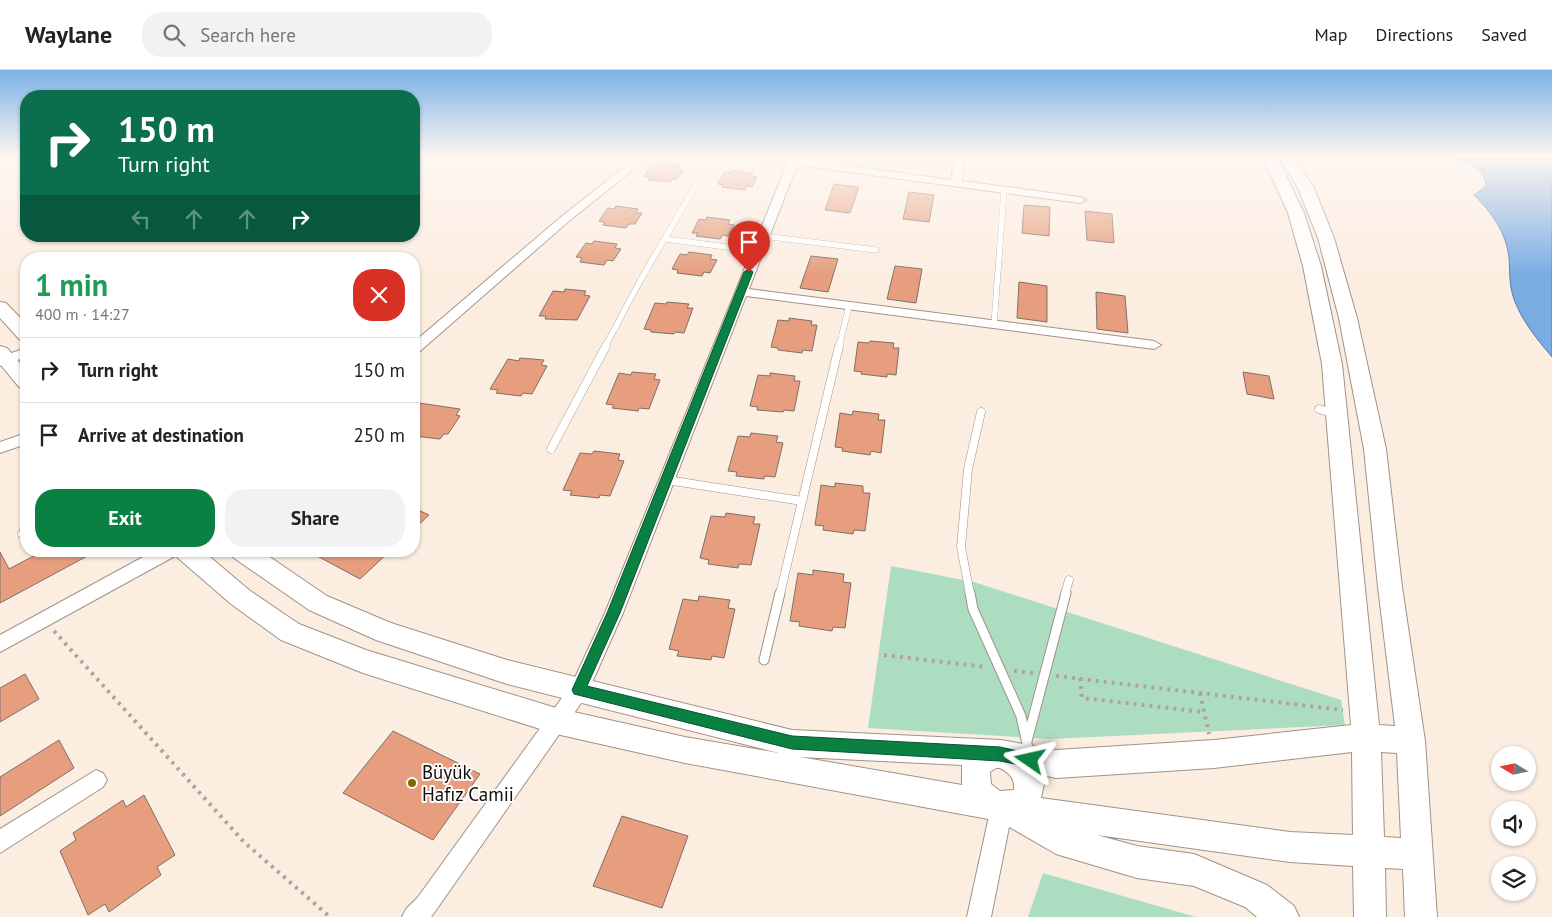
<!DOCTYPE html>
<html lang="en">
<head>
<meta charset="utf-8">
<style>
  body { margin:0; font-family:"PT Sans",sans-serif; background:#f2f2f2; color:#222; height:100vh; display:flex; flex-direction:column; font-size:19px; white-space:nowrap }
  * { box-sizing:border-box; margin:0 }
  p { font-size:16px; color:#767676 }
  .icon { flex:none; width:28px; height:28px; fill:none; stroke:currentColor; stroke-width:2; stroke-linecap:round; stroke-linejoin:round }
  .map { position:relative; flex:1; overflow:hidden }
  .sheet { position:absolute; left:20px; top:182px; width:400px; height:305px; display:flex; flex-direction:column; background:#fff; border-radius:20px; box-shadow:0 1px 4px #0004 }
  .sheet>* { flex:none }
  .hud { position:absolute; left:20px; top:20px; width:400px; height:152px; border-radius:20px; box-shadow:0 1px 4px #0004; background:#0b6e4f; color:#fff; overflow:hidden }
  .needle { width:32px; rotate:280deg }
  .buttons { position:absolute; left:1491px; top:676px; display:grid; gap:10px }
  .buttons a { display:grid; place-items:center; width:45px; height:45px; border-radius:50%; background:#fff; box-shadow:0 1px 4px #0004; font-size:25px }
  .pin { position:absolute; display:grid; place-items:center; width:42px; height:42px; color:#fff; margin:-51px -21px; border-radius:50% 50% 50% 0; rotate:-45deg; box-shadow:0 0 5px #0007 }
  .pin .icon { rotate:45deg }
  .me { position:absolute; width:55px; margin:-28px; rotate:281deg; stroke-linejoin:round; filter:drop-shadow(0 0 4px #0008) }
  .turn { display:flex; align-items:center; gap:18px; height:105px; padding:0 15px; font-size:22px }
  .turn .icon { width:65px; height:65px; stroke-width:2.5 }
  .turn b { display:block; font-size:35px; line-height:42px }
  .lanes { display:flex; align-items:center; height:48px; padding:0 15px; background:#0003; justify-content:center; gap:25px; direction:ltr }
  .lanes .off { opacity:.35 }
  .round { display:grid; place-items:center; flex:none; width:52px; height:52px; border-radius:20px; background:#f2f2f2 }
  .summary { display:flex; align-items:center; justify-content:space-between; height:85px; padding:0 15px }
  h1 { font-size:30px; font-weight:700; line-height:38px; color:#1e9e55 }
  .button { display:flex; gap:10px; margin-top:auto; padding:10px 15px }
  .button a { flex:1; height:58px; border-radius:20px; background:#0b8043; color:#fff; font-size:20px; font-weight:700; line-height:58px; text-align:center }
  .button a+a { background:#f2f2f2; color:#222 }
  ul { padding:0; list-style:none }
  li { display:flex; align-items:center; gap:15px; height:65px; padding:0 15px; border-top:1px solid #e0e0e0 }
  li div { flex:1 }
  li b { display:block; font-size:19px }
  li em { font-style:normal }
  header { display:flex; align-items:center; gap:30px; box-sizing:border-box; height:70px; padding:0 25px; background:#fff; border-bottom:1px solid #e0e0e0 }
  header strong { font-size:24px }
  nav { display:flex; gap:28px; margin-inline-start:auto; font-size:18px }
  .search { width:350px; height:45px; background:#f2f2f2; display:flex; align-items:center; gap:12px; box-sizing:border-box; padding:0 18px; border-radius:20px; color:#767676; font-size:19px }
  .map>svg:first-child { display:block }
  .built { fill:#f4dfcf }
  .green { fill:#adddc1 }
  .water { fill:#79ace3; stroke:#5a7ca1 }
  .building { fill:#e69e7e; stroke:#7f6f68 }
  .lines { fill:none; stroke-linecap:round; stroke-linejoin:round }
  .service-far2-casing { stroke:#a19288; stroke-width:6 }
  .service-far1-casing { stroke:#a19288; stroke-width:9 }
  .service-casing { stroke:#a19288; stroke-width:11 }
  .minor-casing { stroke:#a19288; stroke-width:2 }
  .secondary-casing { stroke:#a19288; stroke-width:2 }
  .path { stroke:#afa39a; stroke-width:4; stroke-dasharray:3 5; stroke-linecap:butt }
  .service-far2 { stroke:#fff; stroke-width:5.5 }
  .service-far1 { stroke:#fff; stroke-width:8 }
  .service { stroke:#fff; stroke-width:9 }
  .minor { fill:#fff; fill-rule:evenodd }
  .secondary { fill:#fff; fill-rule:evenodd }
  .route { fill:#0b8043; stroke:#07532c }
  .poi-dot { fill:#806700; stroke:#fdfdfd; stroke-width:2 }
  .labels { text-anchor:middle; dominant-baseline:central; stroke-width:4; stroke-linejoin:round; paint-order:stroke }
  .near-poi-label { font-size:19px; fill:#100b08; stroke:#fdfdfd; text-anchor:start }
</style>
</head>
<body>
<header>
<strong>Waylane</strong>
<div class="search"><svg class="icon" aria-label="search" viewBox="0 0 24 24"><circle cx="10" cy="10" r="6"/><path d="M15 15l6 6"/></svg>Search here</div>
<nav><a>Map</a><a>Directions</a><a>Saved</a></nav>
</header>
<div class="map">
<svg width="1552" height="847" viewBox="0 0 1552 847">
  <rect width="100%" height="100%" fill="#fcede1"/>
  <!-- built -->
  <path class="built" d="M808 87H950L947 104Z"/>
  <!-- green -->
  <path class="green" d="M891 496 974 512 1341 630 1345 655 1050 669 868 658Z
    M1043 803 1196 847H1028Z"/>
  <!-- water -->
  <path class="water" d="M1451 87H1552V287C1537 269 1520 249 1513 226 1509 214 1510 200 1509 188 1506 162 1492 143 1474 125L1486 116C1486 98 1464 93 1451 87Z"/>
  <!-- building -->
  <path class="building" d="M659 93 680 95 678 99 683 100 677 109H672L670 112 648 110 650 107 644 106 652 95 658 96Z
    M731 100 753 103 751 106 757 107 752 117 746 116 745 120 722 117 723 115 718 114 724 102 730 103Z
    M834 114 859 117 850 143 825 140Z
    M909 122 934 125 929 152 903 149Z
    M1024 135 1050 137 1049 166 1022 163Z
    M616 136 638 139 636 143H642L635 154H629L626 158 603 155 605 152 599 151 608 138 614 139Z
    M1085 141 1112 144 1114 173 1087 170Z
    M707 147 730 150 728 154 734 155 728 166 723 165 720 169 696 166 698 163H692L699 149 706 150Z
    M594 171 617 174 615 178 621 179 613 191 607 190 604 195 580 192 582 188 576 187 586 173 592 174Z
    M689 182 712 185 710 189 717 190 710 203 704 202 702 206 677 203 678 200 672 199 680 184 687 185Z
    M811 186 838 189 828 222 800 218Z
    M895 196 922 199 916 233 887 229Z
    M1019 212 1047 216V252L1017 248Z
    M565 219 586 221 584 225 590 226 577 250 545 249 546 246H539L553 221 564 222Z
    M1096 222 1125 226 1128 263 1097 259Z
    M667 232 689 234 687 238H693L684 263 675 262 674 264 651 262V260L644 259 655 233 666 234Z
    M789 248 812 251 811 255H817L812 281 803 280 802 283 778 280V278L771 277 778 250 789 251Z
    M870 271 894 273 893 278H899L896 305 887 304V307L861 304 862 302 854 301 858 272 869 273Z
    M520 288 544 290 541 295 547 296 532 324 523 323 521 326 496 323 498 320 490 319 508 289 519 291Z
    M632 302 656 304 654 309 660 310 649 339 639 338 638 341 612 338 614 335 606 334 619 303 631 305Z
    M1243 302 1269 306 1274 329 1247 324Z
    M770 303 795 306 794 311H800L794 341 784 340 783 342 757 340 758 337 750 336 758 305 770 306Z
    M419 333 460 339 456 345 460 346 448 364H444L440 369 414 366V337Z
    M853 341 879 344 878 350H885L881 383 871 381 870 385 842 381 843 378 835 377 840 343 852 345Z
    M751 363 778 366 776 372 783 373 775 407 764 406V409L736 406 737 402 728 401 738 366 750 367Z
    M594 381 620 384 618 390 624 391 610 426 600 425 599 428 570 425 572 421 563 420 580 383 592 384Z
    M835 413 863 416V423H870L865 461 854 460 853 464 823 460 824 456 815 455 821 415 835 417Z
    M414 438 429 445 414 459Z
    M726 443 755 447 753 454H760L751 495 739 494 738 498 708 494 709 490 700 488 711 446 725 447Z
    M43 481H91L93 483 0 533V482L9 499Z
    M308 481H390L360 509Z
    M813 500 844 504 843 512 851 513 845 558 833 557 832 561 799 556 800 552 790 551 798 503 813 505Z
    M699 526 730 530 728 538 735 539 724 588 712 586 711 590 677 586 679 581 669 579 683 529 698 531Z
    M25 604 39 629 0 652V618Z
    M393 661 480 704 433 770 343 723Z
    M59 670 74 698 0 746V707Z
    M144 725 175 785 157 797 161 805 109 842 105 834 88 845 60 781 76 770 73 763 123 730 126 737Z
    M622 746 688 766 662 838 593 816Z"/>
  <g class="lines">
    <defs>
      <path id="service-far2" d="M763 166 876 180
        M665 169 757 181
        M994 255 1004 120
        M605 277 640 211 697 113
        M839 277 849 236"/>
      <path id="service-far1" d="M1319 339 1335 344
        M551 379 606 276
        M667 410 802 431
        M22 464 26 458
        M780 524 839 276
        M970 524 961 477 968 399 981 342
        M1065 524 1069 510"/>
      <path id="service" d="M970 523 973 539 1021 646 1029 683
        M764 590 780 523
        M1027 671 1066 523"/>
      <path id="minor" d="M637 87H649L569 151 419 282 414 283V272L561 147Z
        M752 87H800L799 89 951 110 955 87H965L962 111 1080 127 1086 130 1080 133 797 95 749 219 1154 271 1161 275 1154 279 746 226 623 543 586 626 434 843 431 847H402L406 839 418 827 572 614 605 543 787 94 757 90Z
        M26 278V287L0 296V287Z
        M26 363V374L0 383V372Z
        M154 481H177L175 486 0 582V565Z
        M96 700 103 703 107 710 103 717 0 783V759Z
        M1002 726 1010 729 1013 737 991 847H967L991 737 994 729Z"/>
      <path id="secondary" d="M1263 87H1277L1304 143 1321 196 1342 294 1379 655 1395 656 1378 517 1364 379 1339 248 1318 168 1298 118 1279 87H1293L1314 118 1334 168 1357 248 1386 379 1402 517 1425 671 1437 847H1405L1403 799 1385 798 1386 847H1354L1353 796 1290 792 1097 765 1137 776 1194 784 1267 815 1294 836 1299 847H1257L1245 837 1194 816 1137 808 1056 784 999 751 685 693 556 664 363 603 281 570 231 534 178 488 174 481H203L249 520 299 554 366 580 556 638 685 667 779 683 507 614 376 570 309 540 234 488 230 481H261L327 526 391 553 507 590 792 660 1001 670 1056 680 1214 670 1351 655 1322 294 1303 196 1288 143ZM1352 682 1353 765 1290 762 1041 728 1044 714 1042 705 1056 708 1214 698ZM1381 682 1397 683 1401 768 1384 767ZM800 687 962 695V715ZM996 698H1000C1010 703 1015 709 1014 720L1000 721 991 714 990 702Z
        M0 232 6 233 26 254V271L19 269 0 248Z
        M0 276 7 278 26 300V318L19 317 0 294Z"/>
    </defs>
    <!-- service-far2 casing -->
    <use href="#service-far2" class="service-far2-casing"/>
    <!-- service-far1 casing -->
    <use href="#service-far1" class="service-far1-casing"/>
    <!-- service casing -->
    <use href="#service" class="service-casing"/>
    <!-- minor casing -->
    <use href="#minor" class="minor-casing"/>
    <!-- secondary casing -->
    <use href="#secondary" class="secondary-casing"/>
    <!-- path -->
    <path class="path" d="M54 561 244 772 330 847
      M884 585 986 597
      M1014 601 1033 603
      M1056 606 1343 640
      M1080 608 1082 628 1204 642
      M1200 623 1209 664"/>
    <!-- service-far2 -->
    <use href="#service-far2" class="service-far2"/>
    <!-- service-far1 -->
    <use href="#service-far1" class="service-far1"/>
    <!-- service -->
    <use href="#service" class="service"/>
    <!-- minor -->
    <use href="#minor" class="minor"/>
    <!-- secondary -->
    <use href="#secondary" class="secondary"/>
  </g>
  <!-- sky -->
  <linearGradient id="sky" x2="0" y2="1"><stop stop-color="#7bb1e6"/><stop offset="0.42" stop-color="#fef7f2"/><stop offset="1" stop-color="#fef7f2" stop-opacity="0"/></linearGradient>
  <rect width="1552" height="206" fill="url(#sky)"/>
  <!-- route -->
  <path class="route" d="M749 199 753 202 620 543 587 616 792 666 1000 677 1035 685 1038 690 1035 695 1030 697 1000 691 792 679 574 624 572 620 607 543 744 202Z"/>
  <!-- markers -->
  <circle class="poi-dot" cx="412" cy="713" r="5"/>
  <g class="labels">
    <!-- near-poi labels -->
    <g class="near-poi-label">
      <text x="422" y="702">Büyük<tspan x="422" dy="22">Hafız Camii</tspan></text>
    </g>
  </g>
</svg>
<div class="buttons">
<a><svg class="needle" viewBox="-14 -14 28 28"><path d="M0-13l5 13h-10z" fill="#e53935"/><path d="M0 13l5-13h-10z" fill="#767676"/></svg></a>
<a><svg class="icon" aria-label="sound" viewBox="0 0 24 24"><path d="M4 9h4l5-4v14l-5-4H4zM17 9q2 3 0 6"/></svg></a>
<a><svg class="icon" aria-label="layers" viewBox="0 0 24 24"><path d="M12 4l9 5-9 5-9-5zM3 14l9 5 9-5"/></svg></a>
</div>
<div class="pin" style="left:749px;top:202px;background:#d93025"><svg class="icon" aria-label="arrive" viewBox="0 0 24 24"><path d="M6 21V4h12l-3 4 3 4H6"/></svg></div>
<svg class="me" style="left:1030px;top:690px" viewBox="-20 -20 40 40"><path d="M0-17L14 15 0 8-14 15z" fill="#0b8043" stroke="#fff" stroke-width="4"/></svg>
<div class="hud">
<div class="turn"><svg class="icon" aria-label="right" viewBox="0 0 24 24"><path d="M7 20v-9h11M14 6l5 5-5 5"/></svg><div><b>150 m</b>Turn right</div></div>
<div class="lanes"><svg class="icon off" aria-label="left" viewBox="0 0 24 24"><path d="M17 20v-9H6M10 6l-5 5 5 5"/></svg><svg class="icon off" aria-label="ahead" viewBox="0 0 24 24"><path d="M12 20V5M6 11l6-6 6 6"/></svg><svg class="icon off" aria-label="ahead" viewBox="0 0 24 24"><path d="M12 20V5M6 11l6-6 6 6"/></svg><svg class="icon" aria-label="right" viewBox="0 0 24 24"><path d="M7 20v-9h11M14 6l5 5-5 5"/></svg></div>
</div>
<section class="sheet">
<div class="summary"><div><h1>1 min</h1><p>400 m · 14:27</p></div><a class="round" style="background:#d93025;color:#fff"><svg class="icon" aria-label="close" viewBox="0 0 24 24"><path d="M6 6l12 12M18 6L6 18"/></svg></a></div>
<ul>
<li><svg class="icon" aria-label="right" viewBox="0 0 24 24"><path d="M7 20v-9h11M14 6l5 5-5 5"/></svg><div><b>Turn right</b></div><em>150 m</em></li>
<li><svg class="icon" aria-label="arrive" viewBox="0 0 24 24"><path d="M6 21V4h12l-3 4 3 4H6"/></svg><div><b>Arrive at destination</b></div><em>250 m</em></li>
</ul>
<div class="button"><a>Exit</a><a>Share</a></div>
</section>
</div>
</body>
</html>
